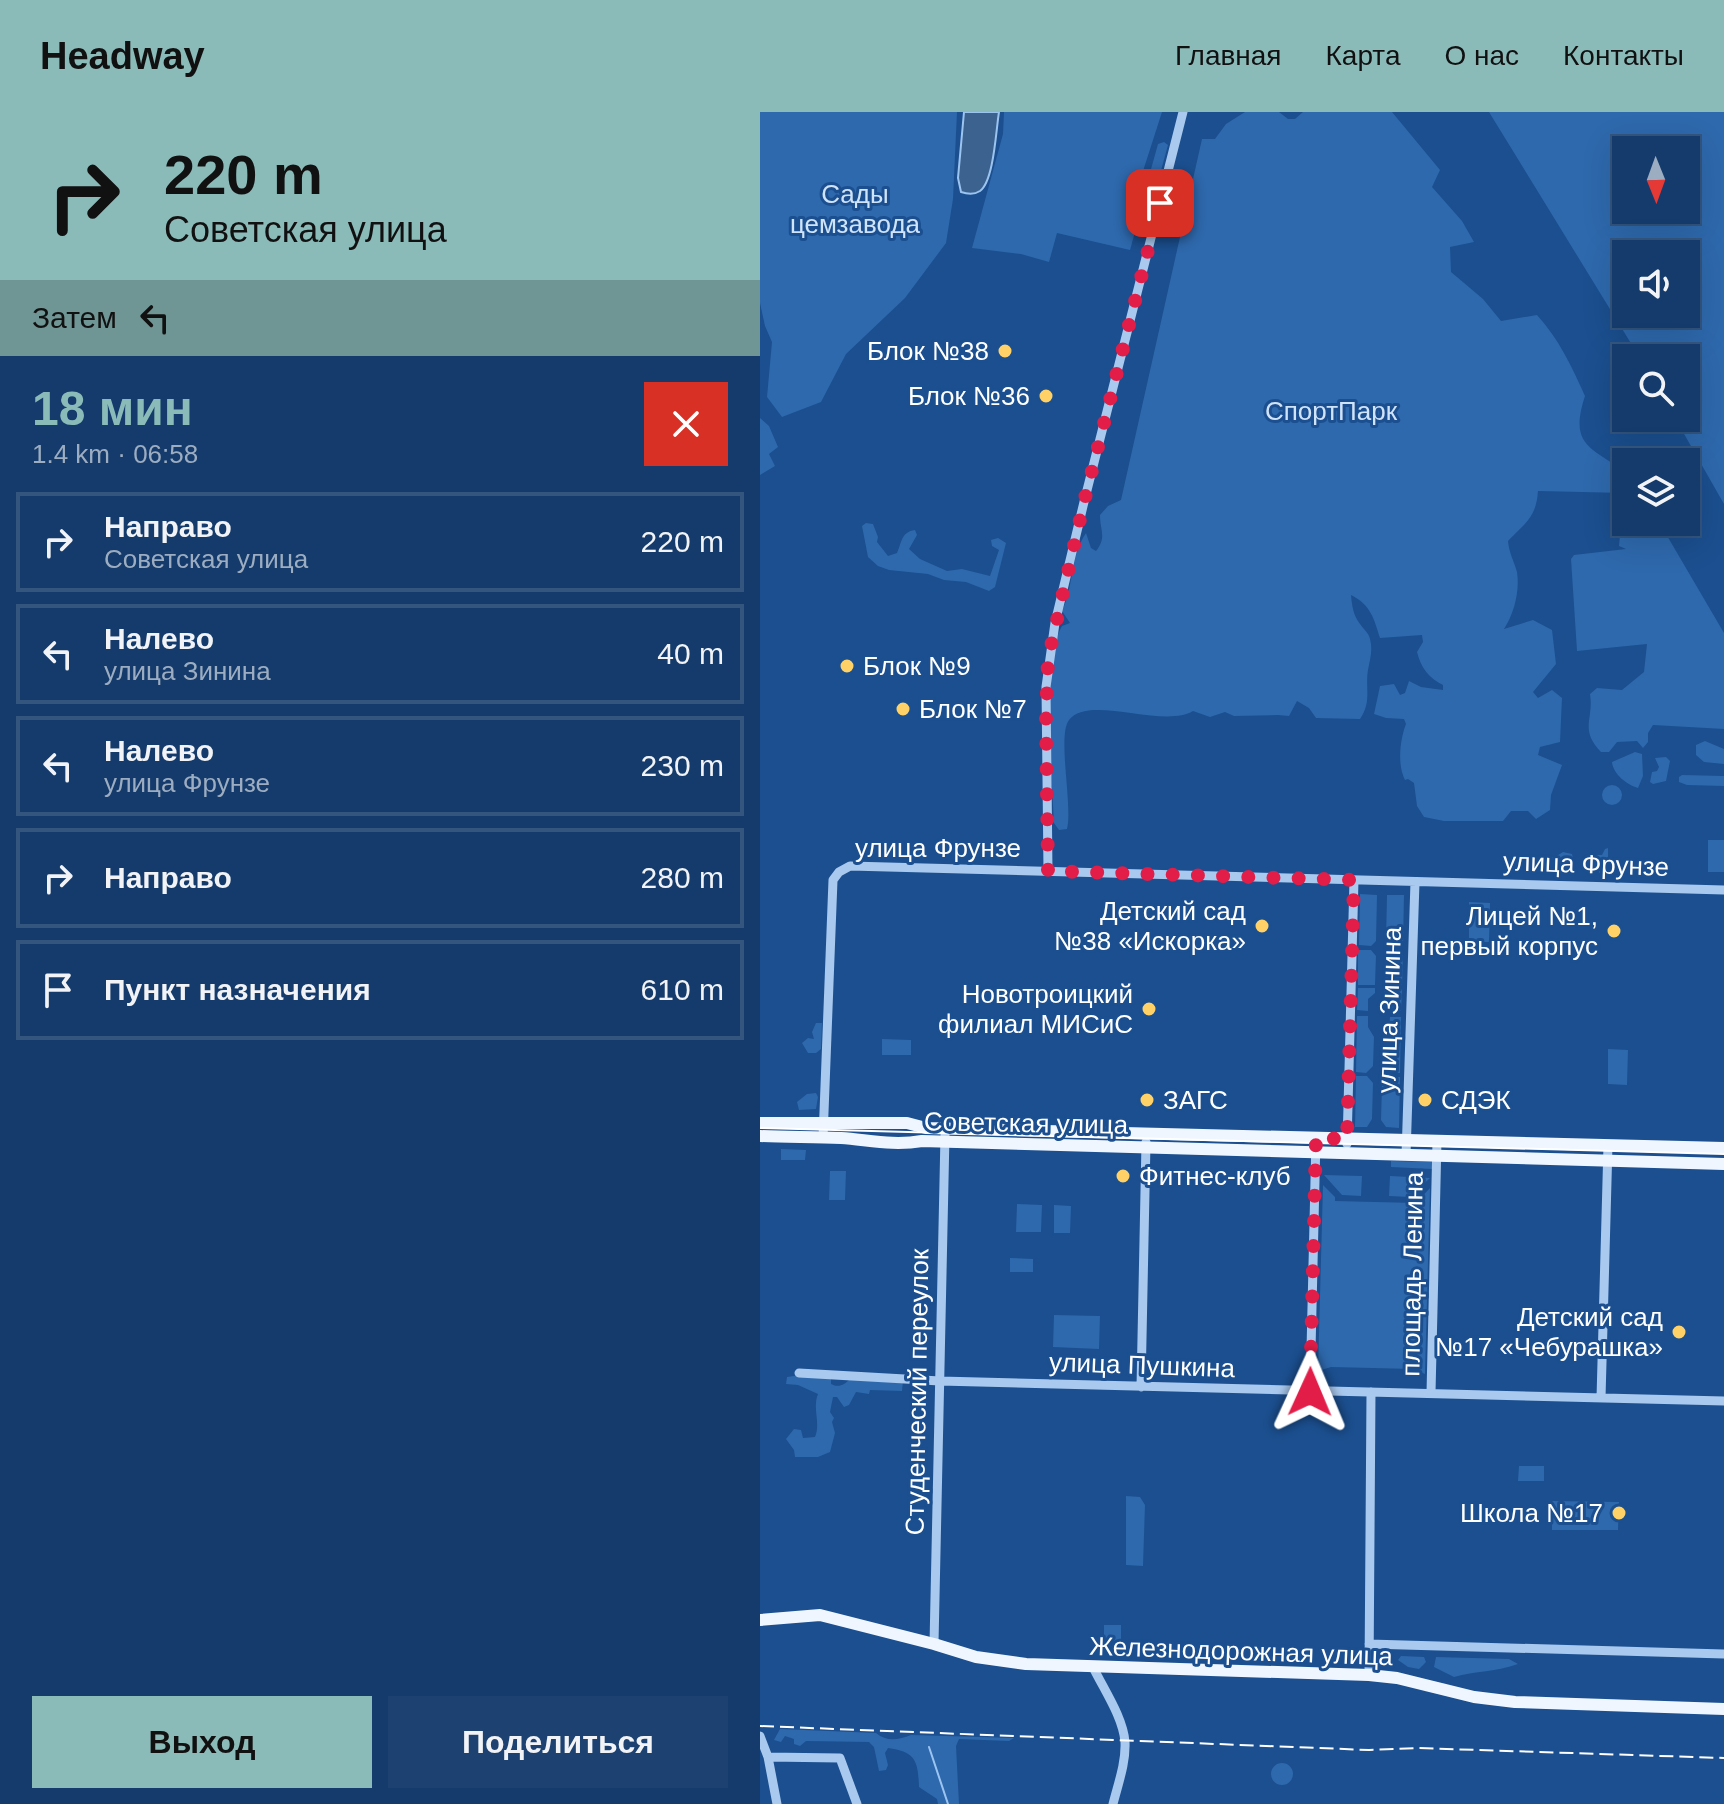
<!DOCTYPE html>
<html lang="ru">
<head>
<meta charset="utf-8">
<style>
  body { margin:0; font-family:Helvetica,sans-serif; background:#1d4271; color:#f1f3f6; height:100vh; display:flex; flex-direction:column; font-size:30px; white-space:nowrap }
  * { box-sizing:border-box; margin:0 }
  p { font-size:26px; color:#9dadc1 }
  .icon { flex:none; width:44px; height:44px; fill:none; stroke:currentColor; stroke-width:2; stroke-linecap:round; stroke-linejoin:round }
  .map { position:relative; flex:1; overflow:hidden }
  .details { display:flex; flex-direction:column; background:#143b6b; width:760px }
  .details>* { flex:none }
  .top-card { background:#8bbbb9; color:#111; overflow:hidden }
  .needle { width:52px; rotate:179deg }
  .controls { position:absolute; left:852px; top:24px; display:grid; gap:16px }
  .controls a { display:grid; place-items:center; width:88px; height:88px; border-radius:0px; background:#143b6b; box-shadow:0 8px 32px #0002,0 0 0 2px #33557e; font-size:40px }
  .pin { position:absolute; display:grid; place-items:center; width:68px; height:68px; color:#fff; margin:-34px; border-radius:16px; box-shadow:0 4px 12px #0006 }
  .me { position:absolute; width:88px; margin:-44px; rotate:1deg; stroke-linejoin:round; filter:drop-shadow(0 0 6px #0008) }
  .turn { display:flex; align-items:center; gap:28px; height:168px; padding:0 32px; font-size:36px }
  .turn .icon { width:104px; height:104px; stroke-width:2.5 }
  .turn b { display:block; font-size:56px; line-height:68px }
  .then { display:flex; align-items:center; height:76px; padding:0 32px; background:#0003; gap:16px; font-size:30px }
  .round { display:grid; place-items:center; flex:none; width:84px; height:84px; border-radius:0px; background:#1d4271 }
  .overview { display:flex; align-items:center; justify-content:space-between; height:136px; padding:0 32px }
  h1 { font-size:48px; font-weight:800; line-height:60px; color:#8bbbb9 }
  .primary-button { display:flex; gap:16px; margin-top:auto; padding:16px 32px }
  .primary-button a { flex:1; height:92px; border-radius:0px; background:#8bbbb9; color:#111; font-size:32px; font-weight:800; line-height:92px; text-align:center }
  .primary-button a+a { background:#1d4271; color:#f1f3f6 }
  ul { padding:0; list-style:none }
  li { display:flex; align-items:center; gap:24px; height:100px; margin:0 16px 12px; padding:0 16px; border:4px solid #33557e; border-radius:0px }
  li div { flex:1 }
  li b { display:block; font-size:30px }
  li em { font-style:normal }
  header { display:flex; align-items:center; gap:48px; box-sizing:border-box; height:112px; padding:0 40px; background:#8bbbb9; color:#111 }
  header strong { font-size:38px }
  nav { display:flex; gap:44px; margin-inline-start:auto; font-size:28px }
  main { display:flex; flex:1; min-height:0 }
  .map>svg:first-child { display:block }
  .green { fill:#2e69ad; fill-rule:evenodd }
  .water { fill:#3c6290; stroke:#9cc4f0; stroke-width:2 }
  .lines { fill:none; stroke-linecap:round; stroke-linejoin:round }
  .stream { stroke:#9cc4f0; stroke-width:2 }
  .minor { stroke:#a9c9ee; stroke-width:9 }
  .major { stroke:#f0f6ff; stroke-width:12 }
  .tram { stroke:#fff; stroke-width:2 }
  .rail { stroke:#fff; stroke-width:2; stroke-dasharray:14 6; stroke-linecap:butt }
  .route { stroke:#e11d48; stroke-width:14; stroke-dasharray:0 25.2 }
  .poi-dot { fill:#ffd166; stroke:#1b4f8f; stroke-width:3 }
  .labels { text-anchor:middle; dominant-baseline:central; stroke-width:6; stroke-linejoin:round; paint-order:stroke }
  .park-label { font-size:26px; fill:#cfe3fa; stroke:#1b4f8f }
  .poi-label { font-size:26px; fill:#fff; stroke:#1b4f8f; text-anchor:end }
  .street-label { font-size:26px; fill:#fff; stroke:#1b4f8f }
</style>
</head>
<body>
<header>
<strong>Headway</strong>
<nav><a>Главная</a><a>Карта</a><a>О нас</a><a>Контакты</a></nav>
</header>
<main>
<section class="details">
<div class="top-card">
<div class="turn"><svg class="icon" aria-label="right" viewBox="0 0 24 24"><path d="M7 20v-9h11M14 6l5 5-5 5"/></svg><div><b>220 m</b>Советская улица</div></div>
<div class="then">Затем<svg class="icon" aria-label="left" viewBox="0 0 24 24"><path d="M17 20v-9H6M10 6l-5 5 5 5"/></svg></div>
</div>
<div class="overview"><div><h1>18 мин</h1><p>1.4 km · 06:58</p></div><a class="round" style="background:#d93025;color:#fff"><svg class="icon" aria-label="close" viewBox="0 0 24 24"><path d="M6 6l12 12M18 6L6 18"/></svg></a></div>
<ul>
<li><svg class="icon" aria-label="right" viewBox="0 0 24 24"><path d="M7 20v-9h11M14 6l5 5-5 5"/></svg><div><b>Направо</b><p>Советская улица</p></div><em>220 m</em></li>
<li><svg class="icon" aria-label="left" viewBox="0 0 24 24"><path d="M17 20v-9H6M10 6l-5 5 5 5"/></svg><div><b>Налево</b><p>улица Зинина</p></div><em>40 m</em></li>
<li><svg class="icon" aria-label="left" viewBox="0 0 24 24"><path d="M17 20v-9H6M10 6l-5 5 5 5"/></svg><div><b>Налево</b><p>улица Фрунзе</p></div><em>230 m</em></li>
<li><svg class="icon" aria-label="right" viewBox="0 0 24 24"><path d="M7 20v-9h11M14 6l5 5-5 5"/></svg><div><b>Направо</b></div><em>280 m</em></li>
<li><svg class="icon" aria-label="arrive" viewBox="0 0 24 24"><path d="M6 21V4h12l-3 4 3 4H6"/></svg><div><b>Пункт назначения</b></div><em>610 m</em></li>
</ul>
<div class="primary-button"><a>Выход</a><a>Поделиться</a></div>
</section>
<div class="map">
<svg width="964" height="1692" viewBox="0 0 964 1692">
  <rect width="100%" height="100%" fill="#1b4f8f"/>
  <!-- green -->
  <path class="green" d="M0 0H197L193 87 186 131 145 186 86 242 61 290 22 305 7 285 12 230 5 214 0 191Z
    M244 0H402L376 81 378 109 370 138 297 121 289 150 261 142 212 136 243 22Z
    M485 0H519L528 7H535L543 0H632L680 58 672 75 702 109 714 130 690 135 691 160 723 187 741 209 777 203C799 227 812 255 825 284 809 333 830 335 866 360L865 381 778 379C776 406 766 410 748 429 749 441 754 449 757 460 760 479 754 502 744 517L773 508 792 518 796 552 773 580 778 586 792 578 802 586 800 630 780 635 778 643 802 653 791 683 790 698 776 707 768 699H751L743 709H684L664 705 657 694 654 671 648 667 645 668C637 653 640 627 646 612L644 607 626 606 614 602 620 574 634 572 640 583 645 581 649 569 661 575 683 578V573C669 566 661 556 657 540L663 530 662 523 620 526C614 507 611 493 591 483 592 493 593 503 600 512 604 518 609 521 610 527 613 539 610 547 608 558 605 577 612 589 600 607L556 606 549 596 537 589 529 604 518 603 474 604 465 600 450 605 433 599C404 617 328 582 309 608 297 624 313 694 307 717L299 718 294 711C292 668 282 548 302 514L310 511 302 499C314 475 310 444 326 421L331 436 336 439C347 425 340 419 340 403L348 394 361 388 442 27H455L466 12Z
    M729 0H964V392L915 306H926V246H880ZM926 38V98H866V38ZM926 142V202H866V142Z
    M404 30 408 33 397 73 388 68 398 32Z
    M0 306 9 314 18 335 9 342 15 354 0 363Z
    M866 410H899L964 521V617L893 613 888 621V630L883 636 877 629 857 630 849 640H841C819 617 834 608 830 582L837 576 862 578 884 560 887 532 817 539 811 447 814 443 866 437 859 434 860 423Z
    M106 411 113 412 118 425 117 430 128 444 137 441C142 430 141 420 155 418L157 423 149 437 160 447 187 459 202 457 230 464 239 438 232 434 231 428 238 426 246 431 235 475 229 479 206 470 184 468 168 462 129 458 118 454 108 445 102 414Z
    M945 629 964 637V652L944 650 936 643V633Z
    M875 640 882 642 883 664 878 676C867 673 853 662 852 650Z
    M906 645 910 649 906 669 893 672 890 670 892 660 897 659 899 655 895 646Z
    M922 663 964 664V674L927 673 919 670V665Z
    M842 683a10 10 0 1 1 20 0a10 10 0 1 1-20 0Z
    M948 728H964V760H948Z
    M848 736V759L840 761 832 755 829 748 834 743H842L845 737Z
    M803 740 812 742 815 756 811 759 802 753V759C792 761 785 761 777 755L783 745H795Z
    M600 782 617 783 616 829 611 834 599 833Z
    M627 783H644L643 834H631L630 830 626 829Z
    M709 790 730 791 729 830H709Z
    M598 838H611L616 844 615 873H598Z
    M631 839H643L642 874 625 873 626 844Z
    M598 876H615V881L608 887V899L597 898Z
    M625 876 642 877 641 899H630V888L624 881Z
    M597 904H608V915L614 925 613 954 606 961 596 960Z
    M630 905H641L640 961H629L623 954V925L629 916Z
    M56 911H62L61 937 56 941H48L42 931 48 926 54 927 52 920Z
    M122 927 151 928V943H122Z
    M848 937 868 938 867 973 848 972Z
    M596 964H607L613 971 612 1007 607 1015H595Z
    M629 965H640L639 1016 626 1015 621 1008 622 972Z
    M56 981 58 985 56 997 39 998 37 990 47 982Z
    M21 1037 46 1038 45 1048H21Z
    M631 1049 672 1050V1057L631 1055Z
    M70 1059H86L85 1088H69Z
    M564 1063 602 1064 601 1084 582 1083Z
    M630 1064 670 1066 650 1085 629 1084Z
    M563 1073 575 1085V1089L656 1091 670 1076 665 1262 653 1257 571 1255 558 1259Z
    M257 1092 282 1093 281 1120H256Z
    M294 1093 311 1094 310 1121H294Z
    M250 1146 273 1147V1160H250Z
    M294 1203 340 1204 339 1237 293 1235Z
    M34 1264 71 1266V1272C79 1276 84 1273 90 1267L143 1269 142 1279 110 1278 109 1282 96 1280 89 1293 84 1295 77 1285H73L70 1300 74 1306 72 1310 75 1321 70 1340 58 1345H35L34 1338 26 1327 34 1317 41 1318 43 1326 55 1325C61 1310 52 1297 58 1282L38 1273 26 1272 27 1265Z
    M759 1354H784V1369H758Z
    M366 1384 380 1385 385 1393 383 1454 366 1453Z
    M792 1389 859 1390 858 1418H792Z
    M344 1513H361V1530L344 1529Z
    M641 1544 664 1545 666 1550 659 1557 648 1555 638 1548Z
    M676 1545 749 1547 758 1552C737 1560 715 1559 694 1565L674 1555Z
    M20 1617 116 1621C127 1630 138 1628 151 1623L254 1626 249 1629 199 1627 196 1634 199 1692H178L177 1687 159 1675C158 1649 156 1640 128 1636L125 1641 128 1653 126 1658 119 1659 114 1635 109 1630 46 1629 40 1634 34 1632V1627L25 1624 21 1630 14 1628Z
    M511 1662a11 11 0 1 1 22 0a11 11 0 1 1-22 0Z"/>
  <!-- water -->
  <path class="water" d="M204 0H239C236 17 234 69 220 79 214 83 207 82 201 80L198 66Z"/>
  <g class="lines">
    <!-- stream -->
    <path class="stream" d="M169 1635 188 1692"/>
    <!-- minor -->
    <path class="minor" d="M288 759 286 575 295 511 324 390 423 0
      M63 1026 73 768 79 760 90 754 964 778
      M587 1032 594 768
      M646 1043 655 770
      M39 1261 180 1269 964 1289
      M381 1275 386 1030
      M550 1280 556 1026
      M671 1281 677 1029
      M841 1286 848 1033
      M174 1532 185 1023
      M609 1532 964 1542
      M333 1555C344 1578 363 1605 365 1630 366 1651 358 1672 353 1692
      M609 1563 611 1280
      M0 1624 8 1645 17 1692
      M8 1645 80 1646 97 1692"/>
    <!-- major -->
    <path class="major" d="M0 1011H147L166 1016 964 1036
      M0 1024C27 1025 54 1025 81 1026 109 1028 133 1034 162 1029L964 1052
      M0 1508 60 1503 174 1532 216 1545 266 1552 609 1563 637 1566 714 1585 755 1590 964 1597"/>
    <!-- tram -->
    <path class="tram" d="M0 1016 964 1042"/>
    <!-- rail -->
    <path class="rail" d="M0 1614 609 1638 657 1636 964 1646"/>
  </g>
  <g class="lines">
    <!-- route -->
    <path class="route" d="M400 91 324 390 288 547 286 605 288 759 594 768 587 1027 556 1026 550 1280"/>
  </g>
  <!-- markers -->
  <g class="poi-dot">
    <circle cx="245" cy="239" r="8"/>
    <circle cx="286" cy="284" r="8"/>
    <circle cx="87" cy="554" r="8"/>
    <circle cx="143" cy="597" r="8"/>
    <circle cx="502" cy="814" r="8"/>
    <circle cx="854" cy="819" r="8"/>
    <circle cx="389" cy="897" r="8"/>
    <circle cx="387" cy="988" r="8"/>
    <circle cx="665" cy="988" r="8"/>
    <circle cx="363" cy="1064" r="8"/>
    <circle cx="919" cy="1220" r="8"/>
    <circle cx="859" cy="1401" r="8"/>
  </g>
  <g class="labels">
    <!-- park labels -->
    <g class="park-label">
      <text x="95" y="82">Сады<tspan x="95" dy="30">цемзавода</tspan></text>
      <text x="571" y="299">СпортПарк</text>
    </g>
    <!-- poi labels -->
    <g class="poi-label">
      <text x="229" y="239">Блок №38</text>
      <text x="270" y="284">Блок №36</text>
      <text x="103" y="554" text-anchor="start">Блок №9</text>
      <text x="159" y="597" text-anchor="start">Блок №7</text>
      <text x="486" y="799">Детский сад<tspan x="486" dy="30">№38 «Искорка»</tspan></text>
      <text x="838" y="804">Лицей №1,<tspan x="838" dy="30">первый корпус</tspan></text>
      <text x="373" y="882">Новотроицкий<tspan x="373" dy="30">филиал МИСиС</tspan></text>
      <text x="403" y="988" text-anchor="start">ЗАГС</text>
      <text x="681" y="988" text-anchor="start">СДЭК</text>
      <text x="379" y="1064" text-anchor="start">Фитнес-клуб</text>
      <text x="903" y="1205">Детский сад<tspan x="903" dy="30">№17 «Чебурашка»</tspan></text>
      <text x="843" y="1401">Школа №17</text>
    </g>
    <!-- street labels -->
    <g class="street-label">
      <text x="178" y="736">улица Фрунзе</text>
      <text transform="translate(826 752) rotate(2)">улица Фрунзе</text>
      <text transform="translate(629 898) rotate(-88)">улица Зинина</text>
      <text transform="translate(266 1011) rotate(1)">Советская улица</text>
      <text transform="translate(652 1162) rotate(-89)">площадь Ленина</text>
      <text transform="translate(382 1253) rotate(2)">улица Пушкина</text>
      <text transform="translate(157 1280) rotate(-89)">Студенческий переулок</text>
      <text transform="translate(481 1539) rotate(2)">Железнодорожная улица</text>
    </g>
  </g>
</svg>
<div class="controls">
<a><svg class="needle" viewBox="-14 -14 28 28"><path d="M0-13l5 13h-10z" fill="#e53935"/><path d="M0 13l5-13h-10z" fill="#9dadc1"/></svg></a>
<a><svg class="icon" aria-label="sound" viewBox="0 0 24 24"><path d="M4 9h4l5-4v14l-5-4H4zM17 9q2 3 0 6"/></svg></a>
<a><svg class="icon" aria-label="search" viewBox="0 0 24 24"><circle cx="10" cy="10" r="6"/><path d="M15 15l6 6"/></svg></a>
<a><svg class="icon" aria-label="layers" viewBox="0 0 24 24"><path d="M12 4l9 5-9 5-9-5zM3 14l9 5 9-5"/></svg></a>
</div>
<div class="pin" style="left:400px;top:91px;background:#d93025"><svg class="icon" aria-label="arrive" viewBox="0 0 24 24"><path d="M6 21V4h12l-3 4 3 4H6"/></svg></div>
<svg class="me" style="left:550px;top:1280px" viewBox="-20 -20 40 40"><path d="M0-17L14 15 0 8-14 15z" fill="#e11d48" stroke="#fff" stroke-width="4"/></svg>
</div>
</main>
</body>
</html>
